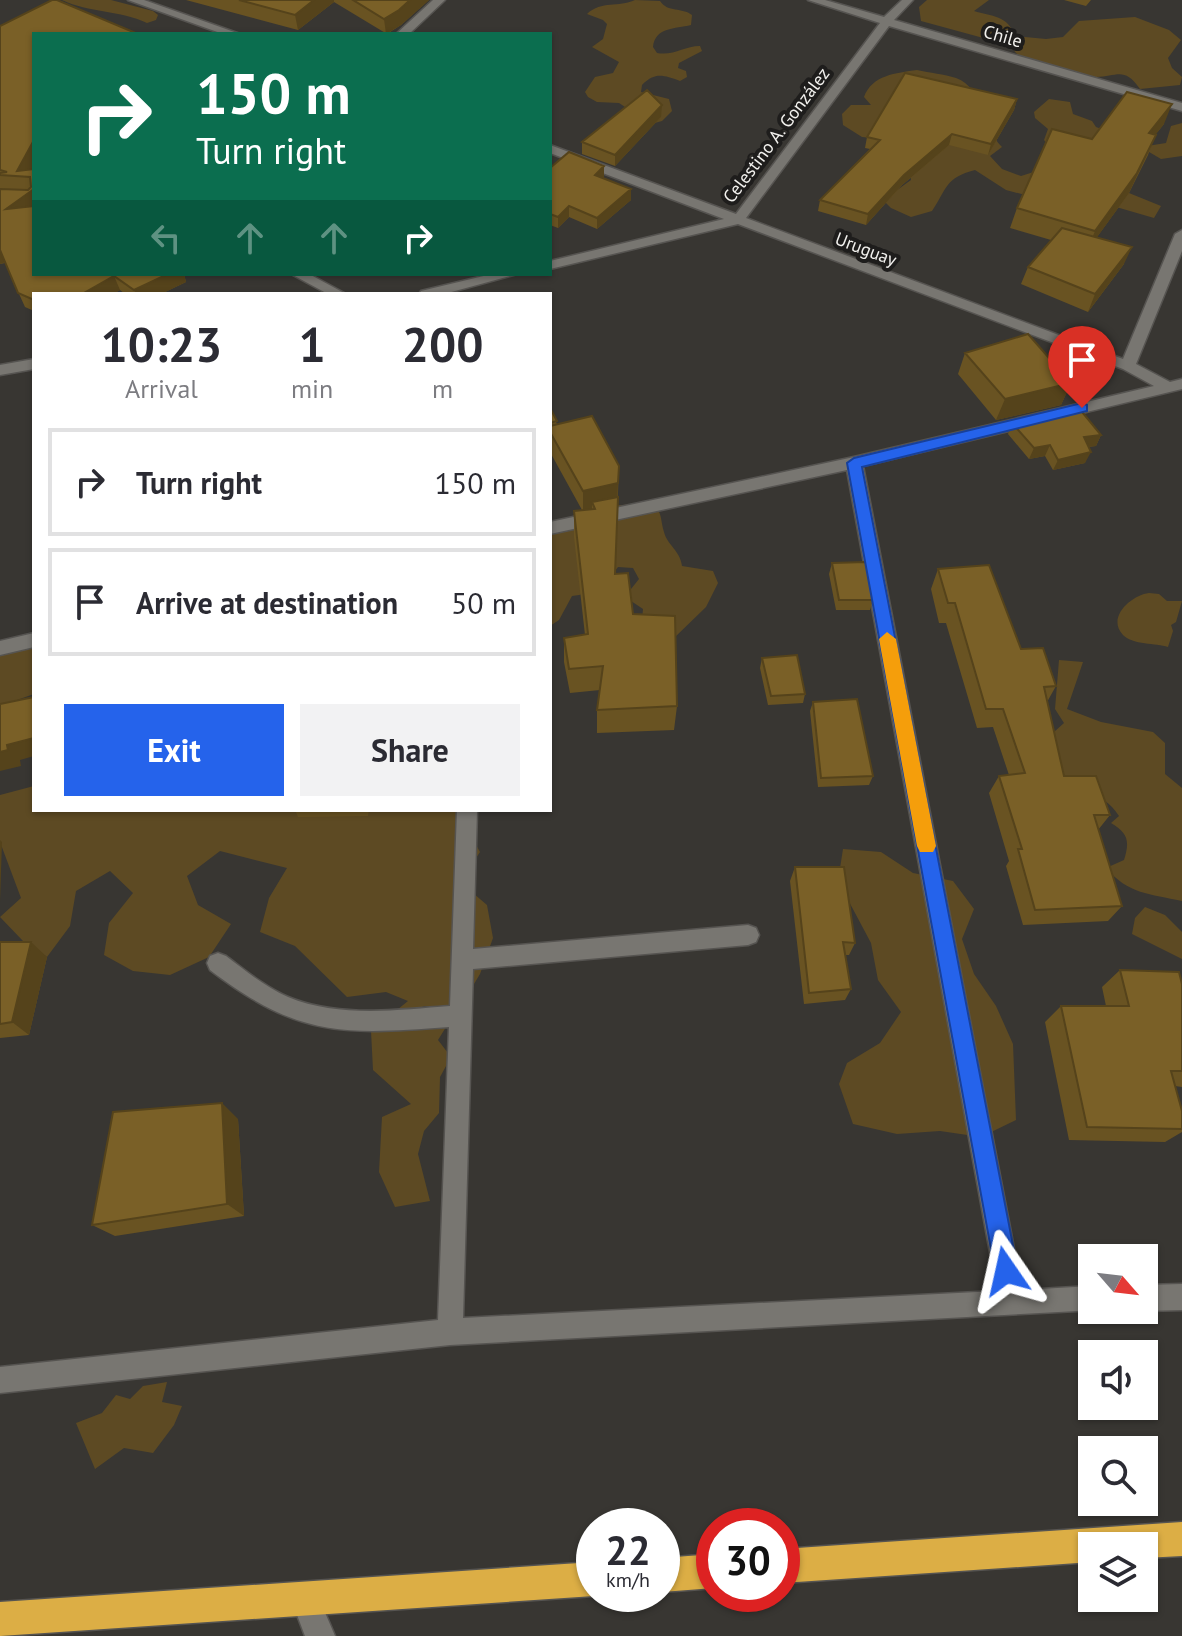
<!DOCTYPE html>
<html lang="en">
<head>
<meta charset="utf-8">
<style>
  body { margin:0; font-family:"PT Sans",sans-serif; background:#f2f2f3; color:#2b2b33; height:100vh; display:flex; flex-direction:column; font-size:30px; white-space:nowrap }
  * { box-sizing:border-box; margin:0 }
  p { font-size:26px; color:#7c7c81 }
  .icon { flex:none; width:44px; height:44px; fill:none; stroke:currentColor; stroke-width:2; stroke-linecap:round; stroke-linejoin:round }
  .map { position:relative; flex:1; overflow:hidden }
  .side { position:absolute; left:32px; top:292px; width:520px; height:520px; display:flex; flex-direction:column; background:#fff; border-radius:0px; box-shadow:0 2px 6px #0004 }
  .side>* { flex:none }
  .hud { position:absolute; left:32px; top:32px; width:520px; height:244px; border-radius:0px; box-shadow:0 2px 6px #0004; background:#0b6e4f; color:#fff; overflow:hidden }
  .needle { width:52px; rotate:118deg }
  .tools { position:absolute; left:1078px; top:1244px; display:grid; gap:16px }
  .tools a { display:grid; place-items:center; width:80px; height:80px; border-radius:0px; background:#fff; box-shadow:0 2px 6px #0004; font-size:40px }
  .speed { position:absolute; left:576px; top:1508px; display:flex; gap:16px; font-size:40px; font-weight:700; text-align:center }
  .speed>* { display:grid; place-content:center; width:104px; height:104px; border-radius:50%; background:#fff; box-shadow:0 2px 6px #0004; line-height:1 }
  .speed small { font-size:20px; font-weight:400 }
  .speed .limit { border:12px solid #d22; background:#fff; color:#111 }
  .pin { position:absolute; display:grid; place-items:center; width:68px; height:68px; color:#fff; margin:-82px -34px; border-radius:50% 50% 50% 0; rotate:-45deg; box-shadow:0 0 8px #0007 }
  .pin .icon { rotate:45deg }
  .me { position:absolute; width:88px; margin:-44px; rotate:349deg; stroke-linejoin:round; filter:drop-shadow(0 0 6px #0008) }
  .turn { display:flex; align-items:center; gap:28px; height:168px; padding:0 32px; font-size:36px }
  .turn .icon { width:104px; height:104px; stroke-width:2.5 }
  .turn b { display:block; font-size:56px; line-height:68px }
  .lanes { display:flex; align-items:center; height:76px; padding:0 32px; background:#0003; justify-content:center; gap:40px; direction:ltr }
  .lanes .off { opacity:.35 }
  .eta { display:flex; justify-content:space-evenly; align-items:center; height:136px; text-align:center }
  .eta b { font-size:48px; font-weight:700; line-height:56px }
  .action { display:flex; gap:16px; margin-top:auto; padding:16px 32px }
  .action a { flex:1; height:92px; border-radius:0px; background:#2563eb; color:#fff; font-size:32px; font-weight:700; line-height:92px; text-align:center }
  .action a+a { background:#f2f2f3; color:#2b2b33 }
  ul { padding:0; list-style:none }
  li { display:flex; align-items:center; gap:24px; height:108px; margin:0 16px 12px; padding:0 16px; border:4px solid #e1e1e2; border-radius:0px }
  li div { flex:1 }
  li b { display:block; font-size:30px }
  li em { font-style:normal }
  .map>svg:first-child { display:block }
  .green { fill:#5d4a23 }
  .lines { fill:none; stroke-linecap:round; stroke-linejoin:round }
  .minor-casing { stroke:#565451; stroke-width:3 }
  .highway-casing { stroke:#565451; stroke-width:3 }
  .minor { fill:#787671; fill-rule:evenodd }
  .highway { fill:#dcae45; fill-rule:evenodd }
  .wall { fill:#695322 }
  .shaded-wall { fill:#55431b }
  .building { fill:#7a6027; stroke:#55431b; stroke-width:2 }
  .route { fill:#2563eb; stroke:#184099; stroke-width:2 }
  .slow { fill:#f59e0b }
  .labels { text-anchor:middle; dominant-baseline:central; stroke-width:8; stroke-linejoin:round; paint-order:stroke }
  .far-street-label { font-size:18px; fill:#f2f1ee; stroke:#1e1d1c }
</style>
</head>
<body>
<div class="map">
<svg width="1182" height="1636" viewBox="0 0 1182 1636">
  <rect width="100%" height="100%" fill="#383632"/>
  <!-- green -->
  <path class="green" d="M62 0H111L153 11 158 15 156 20 147 23C120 10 89 13 62 0Z
    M635 0 660 1C668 13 682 7 692 15L691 25C675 29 655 27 653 47L657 53C674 56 684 46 700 46L702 51 679 63 678 68 686 71 687 77 680 81C663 75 655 72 642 85L641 92 669 99 672 111 662 121 651 124 619 103 597 102 588 97 585 92 595 77 613 73 619 62 592 47 603 39 607 24 603 20 587 14C602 0 618 8 635 0Z
    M927 0H989L974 11C991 16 1009 16 1014 35L998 42 921 21 919 7Z
    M1135 17 1169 30 1181 40 1168 58 1172 68 1182 77 1180 85 1140 89C1124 66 1117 77 1096 77 1081 77 1027 63 1016 53 1015 52 1010 44 1009 43L1025 37 1046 39 1063 37 1079 21Z
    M917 70C930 73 944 74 956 78 985 89 981 126 1002 147L990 156 1002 169 1021 176 1040 170 1129 193 1161 206 1154 218 1099 202 1029 196 1006 190 975 170C945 178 948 187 932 211L911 217 891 208 877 194 897 190 911 180 909 168 885 139 862 137 843 125 842 114 851 105H871L864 97C872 75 896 73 917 70Z
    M1049 99 1070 102 1073 114 1092 121 1096 127 1147 146 1166 143 1171 126 1182 123V156L1161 159 1144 149 1049 146 1044 140 1048 129 1035 118 1034 112Z
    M652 503C663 513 660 519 664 532 667 545 680 550 682 566L713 571 718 583 706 607 672 640 642 620 643 609 631 601V589L639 579 633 568 618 567C606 584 592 594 572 596L559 620 550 626V528L607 506Z
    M1149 593 1159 594 1167 601H1182L1176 622 1171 625 1173 631 1168 647C1156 643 1133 645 1123 635 1106 617 1132 595 1149 593Z
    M34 639V694L0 706V651Z
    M1059 660 1083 662 1067 709 1101 722 1153 732 1165 743V774L1182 788V901C1150 894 1128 894 1106 868L1124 860C1130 841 1128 833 1111 823L1119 816C1104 790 1065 787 1057 764 1054 755 1055 742 1054 732L1064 723 1055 709Z
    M34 786V810H457L480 852 460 882 487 905 493 938 480 974 459 1009 422 1006 451 1019 438 1040 451 1057 440 1077 439 1113 424 1131 418 1154 430 1201 395 1207 379 1172 382 1117 411 1104 373 1070 371 1031 408 1001 386 992 347 997 295 946 260 932 269 898 287 868 220 851 187 876 198 905 231 924 209 957 170 975 133 971 104 955 109 923 133 893 110 871 76 891 70 926 47 957 23 941 0 917 21 898 0 842V795Z
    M843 849 881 852 913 873 953 881 974 909 962 939 974 974 996 1006 1013 1044 1016 1120 981 1137 940 1131 897 1134 853 1124 839 1084 847 1063 880 1043 901 1012 878 980 871 943 838 881Z
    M1145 907 1165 915 1182 932V959L1132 934 1135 918Z
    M167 1382 162 1402 182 1406 174 1425 153 1453 124 1448 95 1469 76 1423 102 1413 116 1395 130 1399 143 1386Z"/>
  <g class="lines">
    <defs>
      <path id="minor" d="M128 0H144L240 34H223Z
        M433 0H445L409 34H396Z
        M808 0H825L884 17 902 0H913L894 20 1182 103V111L889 26 746 218 1123 359 1175 234 1182 230V251L1136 364 1170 382 1182 379V389L863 466 1022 1290 1092 1286V1310H1096L450 1345 0 1393V1367L438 1320 449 1027C342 1035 298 1037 210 970L207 963 210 956 218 953 226 956C246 971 265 987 288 997 338 1018 398 1010 450 1006L457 810H477L473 949 748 925 756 928 759 935 756 942 748 945 473 969 463 1318 997 1291 847 470 550 534V522L854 457 1154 386 1123 369 738 224 550 269V261L724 219 550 153V145L736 214 880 23Z
        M291 274H309L346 294H328Z
        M492 274H517L444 294H419L421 291Z
        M34 359V369L0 375V365Z
        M34 633V647L0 655V641Z
        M1182 1284V1310L1144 1311 1142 1310 1144 1285Z
        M305 1585 315 1589 335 1636H305L291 1599 295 1589Z"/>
      <path id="highway" d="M1182 1522V1556L1144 1558V1546H1092V1562L782 1583V1549Z
        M714 1554V1588L662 1592V1558Z
        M594 1562V1594H599L594 1596 0 1636V1602Z"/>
    </defs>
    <!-- minor casing -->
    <use href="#minor" class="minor-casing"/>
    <!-- highway casing -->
    <use href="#highway" class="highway-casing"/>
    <!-- minor -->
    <use href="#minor" class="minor"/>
    <!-- highway -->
    <use href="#highway" class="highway"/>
  </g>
  <!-- wall -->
  <path class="wall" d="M186 0H429L401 25 387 34 334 2 298 30Z
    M1064 0H1091L1086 6Z
    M0 26 34 34V165L32 169 34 274H184L186 282 161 294H125L120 290 113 294H34V311L25 307 5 263 0 264Z
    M1017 99 1014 110 988 155 949 145 901 186 866 225 818 211 820 200 870 149 865 148 867 137Z
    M661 117 615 166 582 154V142Z
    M1164 124 1155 135 1148 155 1129 193 1097 237 1124 264 1088 312 1021 284 1028 267 1051 240 1010 228 1017 208 1092 139Z
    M604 166V177L603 178 631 189V200L597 229 569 217 558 228 550 225V168Z
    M965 353 1071 383 1061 405 996 420 958 374Z
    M550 408 557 424 619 466 615 574 677 706 674 730 597 733V710L600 690 570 693 564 662V638L585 635 574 537V511L582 510 550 452Z
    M1012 423 1101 435 1096 446 1088 447 1085 463 1053 470 1045 456 1029 459 1008 434Z
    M832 563 873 600 870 610H836L829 574Z
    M938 569 1021 649 1056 686 1047 702 1064 776 1110 815 1098 830 1122 906 1108 921 1023 925 1006 866 1009 861 989 793 999 776 1009 775 993 727 977 728 946 623H939L931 589Z
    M762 658 805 694 803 703 768 705 760 668Z
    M813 702 873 776 869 785 818 787 810 711Z
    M295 810H369L368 816 298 817Z
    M795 867 855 943 849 955H845L851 989 845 1000 804 1004 790 881Z
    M0 942 47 957 29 1035 0 1038Z
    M1120 970 1182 984V1087L1175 1086 1182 1111V1132L1165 1142 1069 1140 1045 1022 1061 1006H1106L1102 987Z
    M238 1119 244 1216 115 1236 92 1225Z"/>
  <!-- shaded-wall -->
  <path class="shaded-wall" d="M314 0H334V2L298 30 295 15Z
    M410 0H429L401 25 386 34 384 19Z
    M1017 99 1014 110 988 155 991 144Z
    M1172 104 1164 124 1141 153 1149 133Z
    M662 105 661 117 615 166V155Z
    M952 134 949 145 901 186 866 225 868 214 904 175Z
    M1156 135 1129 193 1087 251 1095 231Z
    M34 140V165L28 177 17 171Z
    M604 166V177L595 186V175Z
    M34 189V208L6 209Z
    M631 189V200L597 229V218Z
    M569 206V217L558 228V217Z
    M1132 247 1124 264 1088 312 1095 294Z
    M0 250 6 262 0 264Z
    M168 274H184L186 282 161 294H136L134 290Z
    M114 276 120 290 113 294H82Z
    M1071 383 1061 405 996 420 1005 399Z
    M1101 435 1096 446 1079 448 1084 437Z
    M1050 445 1045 456 1029 459 1034 448Z
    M1091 452 1085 463 1053 470 1058 460Z
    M618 483 614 600 618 504 592 502V510L583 512V491Z
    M34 738V756L20 760 21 766 0 771V752L7 745Z
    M0 840 2 842 0 902Z
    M31 942 47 957 29 1035 12 1022Z
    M222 1103 238 1119 244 1216 227 1204Z"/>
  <!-- building -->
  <path class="building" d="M52 0H57L138 34H34V140L17 171 34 169V189L6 209 34 206V274H168L134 290 114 276 82 294H34V300L18 293 0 250V189L28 190 31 187 30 177 0 175V173L7 172 0 170V26Z
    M239 0H314L295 15Z
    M353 0H410L399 10 384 19Z
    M905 73 1017 99 991 144 952 134 904 175 868 214 820 200 880 140 867 137Z
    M647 90 662 105 615 155 582 142Z
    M1127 92 1172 104 1149 133 1156 135 1137 173 1095 231 1017 208 1052 129 1092 139Z
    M569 152 604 166 595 175 631 189 597 218 569 206 558 217 550 214V168Z
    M1062 228 1132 247 1095 294 1028 267Z
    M1028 334 1071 383 1005 399 965 353Z
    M1078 407 1101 435 1084 437 1091 452 1058 460 1050 445 1034 448 1012 423Z
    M550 408 557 421 550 423Z
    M592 416 619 466 618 483 583 491 550 432V426Z
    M618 497 615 574 628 573 633 614 675 616 677 706 597 710 603 666 569 669 564 638 588 634 574 511 595 509 592 502Z
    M866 562 873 600H839L832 563Z
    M989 565 1021 649 1043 648 1056 686 1044 687 1064 776H1096L1110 815H1094L1122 906 1035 910 1018 849H1022L999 776 1025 773 1003 709H986L955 603H948L938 569Z
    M797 655 805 694 771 696 762 658Z
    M34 697V738L7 745 8 750 0 752V704Z
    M857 699 873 776 821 778 813 702Z
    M795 867H844L855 943 843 942 851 989 809 993Z
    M0 942H31L12 1022 0 1024Z
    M1120 970 1179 972 1182 984V1071H1171L1182 1111V1129L1087 1127 1061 1006H1129Z
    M222 1103 227 1204 92 1225 113 1112Z"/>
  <!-- route -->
  <path class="route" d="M1082 403 1087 405V411L862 467 1018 1271 1014 1279 1006 1282 998 1279 995 1271 847 463 854 458Z"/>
  <!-- slow -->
  <path class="slow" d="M887 632 896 639 936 846 933 852H920L917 846 879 639Z"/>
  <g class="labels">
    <!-- far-street labels -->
    <g class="far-street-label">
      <text transform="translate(1003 36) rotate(16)">Chile</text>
      <text transform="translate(776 135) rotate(-53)">Celestino A. González</text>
      <text transform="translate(866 249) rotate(21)">Uruguay</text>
    </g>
  </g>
</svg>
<div class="tools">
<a><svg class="needle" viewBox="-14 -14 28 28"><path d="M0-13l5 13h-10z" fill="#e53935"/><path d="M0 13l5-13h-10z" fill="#7c7c81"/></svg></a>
<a><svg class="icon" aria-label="sound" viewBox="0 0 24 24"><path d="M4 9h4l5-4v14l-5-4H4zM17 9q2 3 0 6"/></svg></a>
<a><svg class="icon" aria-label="search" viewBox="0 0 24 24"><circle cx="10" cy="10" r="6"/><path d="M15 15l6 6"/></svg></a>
<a><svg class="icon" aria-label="layers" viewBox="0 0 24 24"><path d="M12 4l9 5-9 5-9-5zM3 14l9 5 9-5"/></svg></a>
</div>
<div class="speed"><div>22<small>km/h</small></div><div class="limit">30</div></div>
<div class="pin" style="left:1082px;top:408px;background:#d93025"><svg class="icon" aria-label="arrive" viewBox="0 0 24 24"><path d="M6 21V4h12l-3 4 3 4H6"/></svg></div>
<svg class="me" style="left:1006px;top:1271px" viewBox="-20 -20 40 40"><path d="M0-17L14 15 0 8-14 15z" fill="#2563eb" stroke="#fff" stroke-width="4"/></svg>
<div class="hud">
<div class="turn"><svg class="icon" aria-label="right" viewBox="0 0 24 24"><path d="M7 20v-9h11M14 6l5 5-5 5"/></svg><div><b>150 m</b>Turn right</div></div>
<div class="lanes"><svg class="icon off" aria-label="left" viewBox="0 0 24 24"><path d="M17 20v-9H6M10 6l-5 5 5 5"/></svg><svg class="icon off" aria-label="ahead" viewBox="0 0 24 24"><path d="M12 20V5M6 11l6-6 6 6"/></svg><svg class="icon off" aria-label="ahead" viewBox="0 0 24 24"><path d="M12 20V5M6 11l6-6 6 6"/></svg><svg class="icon" aria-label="right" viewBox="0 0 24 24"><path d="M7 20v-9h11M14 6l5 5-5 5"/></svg></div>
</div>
<section class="side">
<div class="eta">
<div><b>10:23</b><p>Arrival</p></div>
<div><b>1</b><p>min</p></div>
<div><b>200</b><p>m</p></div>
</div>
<ul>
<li><svg class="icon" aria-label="right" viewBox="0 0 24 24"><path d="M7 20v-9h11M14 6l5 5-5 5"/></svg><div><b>Turn right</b></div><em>150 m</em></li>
<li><svg class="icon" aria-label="arrive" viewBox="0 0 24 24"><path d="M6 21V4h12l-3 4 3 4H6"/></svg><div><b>Arrive at destination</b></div><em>50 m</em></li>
</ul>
<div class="action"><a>Exit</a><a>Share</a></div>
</section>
</div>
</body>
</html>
